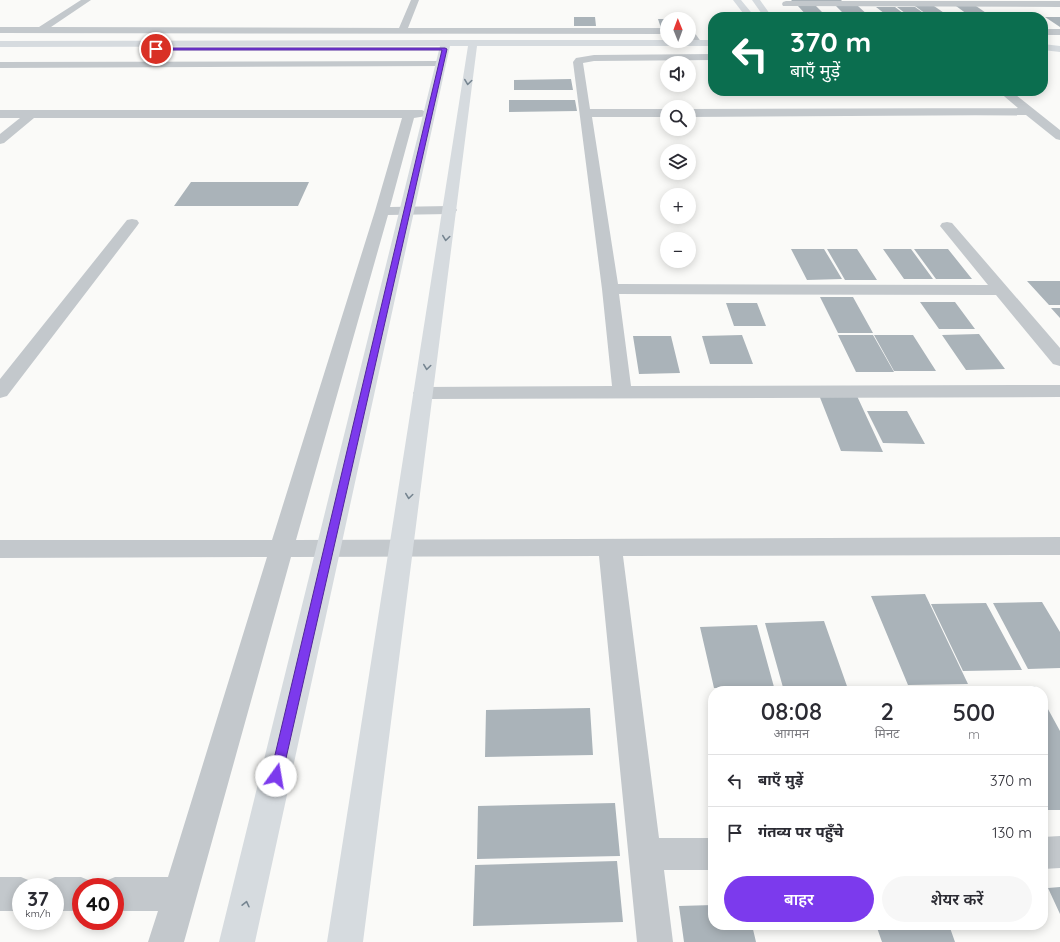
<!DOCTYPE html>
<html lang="hi">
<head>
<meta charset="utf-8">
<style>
  body { margin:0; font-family:Quicksand,"Noto Sans Devanagari",sans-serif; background:#f7f7f7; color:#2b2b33; height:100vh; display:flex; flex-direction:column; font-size:15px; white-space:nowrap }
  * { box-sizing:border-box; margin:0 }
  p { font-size:13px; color:#7c7c81 }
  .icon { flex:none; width:22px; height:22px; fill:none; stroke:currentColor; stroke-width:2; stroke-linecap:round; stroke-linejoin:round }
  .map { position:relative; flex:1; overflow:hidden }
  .details { position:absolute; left:708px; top:686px; width:340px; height:244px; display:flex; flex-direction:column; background:#fff; border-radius:16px; box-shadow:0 2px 10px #0003 }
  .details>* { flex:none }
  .hud { position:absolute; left:708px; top:12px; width:340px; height:84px; border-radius:16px; box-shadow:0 2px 10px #0003; background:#0b6e4f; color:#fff; overflow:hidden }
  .needle { width:26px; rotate:359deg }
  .tools { position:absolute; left:660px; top:12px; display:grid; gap:8px }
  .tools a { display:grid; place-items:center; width:36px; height:36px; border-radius:50%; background:#fff; box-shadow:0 2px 10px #0003; font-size:20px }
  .speed { position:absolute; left:12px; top:878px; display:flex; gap:8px; font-size:20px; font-weight:700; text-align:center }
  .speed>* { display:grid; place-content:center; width:52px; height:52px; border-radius:50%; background:#fff; box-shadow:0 2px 10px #0003; line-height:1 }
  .speed small { font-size:10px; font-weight:400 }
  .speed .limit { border:6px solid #d22; background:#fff; color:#111 }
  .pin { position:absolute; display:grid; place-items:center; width:34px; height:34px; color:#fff; margin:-17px; border:2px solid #fff; border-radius:50%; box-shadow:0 1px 4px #0007 }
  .me { position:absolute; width:44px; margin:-22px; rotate:13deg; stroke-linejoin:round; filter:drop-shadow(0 0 3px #0008) }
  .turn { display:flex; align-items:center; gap:14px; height:84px; padding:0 16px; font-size:18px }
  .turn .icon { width:52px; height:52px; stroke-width:2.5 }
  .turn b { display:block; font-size:28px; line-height:34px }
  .eta { display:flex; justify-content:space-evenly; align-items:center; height:68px; text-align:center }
  .eta b { font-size:24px; font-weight:600; line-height:28px }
  .cta { display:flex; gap:8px; margin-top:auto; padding:8px 16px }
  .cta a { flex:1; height:46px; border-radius:24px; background:#7c3aed; color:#fff; font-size:16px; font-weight:600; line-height:46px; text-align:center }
  .cta a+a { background:#f7f7f7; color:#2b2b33 }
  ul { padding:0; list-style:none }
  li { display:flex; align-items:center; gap:12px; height:52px; padding:0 16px; border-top:1px solid #e1e1e2 }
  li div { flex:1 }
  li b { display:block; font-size:15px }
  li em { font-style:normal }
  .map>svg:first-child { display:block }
  .building { fill:#aab3b9 }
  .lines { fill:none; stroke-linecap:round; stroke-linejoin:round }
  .street { fill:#c3c8cc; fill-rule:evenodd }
  .secondary { fill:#d6dbdf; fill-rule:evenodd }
  .oneway { stroke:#768591 }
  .route { fill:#7c3aed; stroke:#51269a }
</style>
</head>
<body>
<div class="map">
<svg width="1060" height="942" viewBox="0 0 1060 942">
  <rect width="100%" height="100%" fill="#fafaf8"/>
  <!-- building -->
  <path class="building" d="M791 0H841L844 3H794Z
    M798 6H816L827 17H808Z
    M836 6H858L870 17H847Z
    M915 6H934L950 17H930Z
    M956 6H976L992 17H971Z
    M876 7H895L908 17H889Z
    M897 7H915L929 17H910Z
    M574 17H595L596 26H574Z
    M1045 17H1060V27Z
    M658 19H667V28H661Z
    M571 79 573 90H514V80Z
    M509 100H575L577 111 509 112Z
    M191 182H309L298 206H174Z
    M791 249H824L842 279 807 280Z
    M827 249H857L877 280H845Z
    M883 249H911L933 279H904Z
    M914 249H948L972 279H936Z
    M1027 281H1060V305H1049Z
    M820 297H853L873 333H838Z
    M920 302H955L975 329H939Z
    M726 303H757L766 326H734Z
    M1051 308H1060V318Z
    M979 334 1005 369 966 370 942 335Z
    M742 335 753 364H710L702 336Z
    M838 335H873L894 372H856Z
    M874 335H913L936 371H894Z
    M633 336H671L680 373 639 374Z
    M819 395 857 396 883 452 841 451Z
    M867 411H907L925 444 883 443Z
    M925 594 968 684 908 685 871 596Z
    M1042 602 1060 632V668L1028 669 993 603Z
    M986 603 1022 670 963 671 931 604Z
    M824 621 848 689 784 691 765 623Z
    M757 625 774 687 714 688 700 627Z
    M1035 686 1038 691H972L970 687Z
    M1043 700 1060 731V810H1043Z
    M590 708 593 755 485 757 486 710Z
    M615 803 620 856 477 859 478 806Z
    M617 861 623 922 473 926 475 865Z
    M1060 887V914L1048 888Z
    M713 905V925H752L756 942H684L679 906Z
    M876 925H949L955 942H882Z"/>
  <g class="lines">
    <!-- street -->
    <path class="street" d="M81 0H91L51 27 399 28 411 0H419L408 28H667V34L0 33V27H39Z
      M786 1H1060V7L783 6 782 4 783 2Z
      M689 29C695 31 698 38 702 43L700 45H694L689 39Z
      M1043 29H1060V35H1043Z
      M713 54V60L594 61 583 63 590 109H667V117H592L618 284 988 285 940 226 942 223 947 222 952 223 1060 348V366L1053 364 996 295 619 294 631 386 1060 385V397L423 399 416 397 413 393 416 389 423 387 612 386 602 289 573 62 576 58 594 55Z
      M440 61 444 62 445 64 444 66 0 68V62Z
      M998 91H1011L1060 130V140L1056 139 1026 115 689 117V109L1018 108Z
      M0 110H422L426 112 428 114 426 116 414 118 390 207 450 206 455 207 457 210 455 213 450 214 388 215 296 540 1060 537V555L623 556 659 838H713V870H664L673 942H637L599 556 291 557 184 942H148L158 911H115V887H101L103 882 115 877H168L267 557 0 558V540H272L375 211 402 118H34L4 143 0 144V134L20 118H0Z
      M132 219 137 220 139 223 137 226 7 396 0 398V379L127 220Z
      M1060 836V868L1043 869V837Z
      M0 877H21L33 882 35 887H21V911H0Z
      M55 877H81L93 882 95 887H81V911H55V887H41L43 882Z"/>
    <!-- secondary -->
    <path class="secondary" d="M733 0H741L755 17H746Z
      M752 0H760L772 17H764Z
      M446 40H713V46H477L363 942H327L468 46H450L255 942H219L440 46 0 47V41Z
      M1043 44 1060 46V52L1043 50Z"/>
  </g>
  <!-- one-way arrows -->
  <defs><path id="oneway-chevron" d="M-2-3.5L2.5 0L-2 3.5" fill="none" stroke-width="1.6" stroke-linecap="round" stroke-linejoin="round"/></defs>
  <g class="oneway">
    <use href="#oneway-chevron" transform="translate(468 82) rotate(98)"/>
    <use href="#oneway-chevron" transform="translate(446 238) rotate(98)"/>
    <use href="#oneway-chevron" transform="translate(427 367) rotate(98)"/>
    <use href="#oneway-chevron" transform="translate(409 496) rotate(98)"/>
    <use href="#oneway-chevron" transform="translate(246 904) rotate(-77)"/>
  </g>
  <!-- route -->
  <path class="route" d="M154 48H445L447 49 282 776 280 780 276 781 271 780 270 776 442 50H156Z"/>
</svg>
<div class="tools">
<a><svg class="needle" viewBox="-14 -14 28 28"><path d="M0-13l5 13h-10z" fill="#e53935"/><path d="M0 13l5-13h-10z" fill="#7c7c81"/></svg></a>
<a><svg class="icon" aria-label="sound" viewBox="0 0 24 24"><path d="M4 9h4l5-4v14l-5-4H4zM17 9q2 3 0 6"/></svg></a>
<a><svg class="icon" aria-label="search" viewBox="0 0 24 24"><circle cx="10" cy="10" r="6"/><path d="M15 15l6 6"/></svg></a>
<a><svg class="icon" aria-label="layers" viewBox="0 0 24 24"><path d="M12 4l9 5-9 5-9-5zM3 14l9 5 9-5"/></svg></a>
<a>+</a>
<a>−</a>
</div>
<div class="speed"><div>37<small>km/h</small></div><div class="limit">40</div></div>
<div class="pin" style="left:156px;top:49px;background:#d93025"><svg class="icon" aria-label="arrive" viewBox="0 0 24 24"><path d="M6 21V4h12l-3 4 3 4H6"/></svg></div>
<svg class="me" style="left:276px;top:776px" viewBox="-20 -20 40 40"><circle r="19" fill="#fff"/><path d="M0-13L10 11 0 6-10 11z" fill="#7c3aed"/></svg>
<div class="hud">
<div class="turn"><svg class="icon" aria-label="left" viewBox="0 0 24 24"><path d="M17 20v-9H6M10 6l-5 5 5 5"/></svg><div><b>370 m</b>बाएँ मुड़ें</div></div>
</div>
<section class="details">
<div class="eta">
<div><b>08:08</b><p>आगमन</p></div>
<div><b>2</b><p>मिनट</p></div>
<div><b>500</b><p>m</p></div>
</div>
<ul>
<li><svg class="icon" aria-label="left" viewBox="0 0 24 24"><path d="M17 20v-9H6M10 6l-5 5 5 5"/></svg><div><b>बाएँ मुड़ें</b></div><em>370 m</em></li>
<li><svg class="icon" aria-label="arrive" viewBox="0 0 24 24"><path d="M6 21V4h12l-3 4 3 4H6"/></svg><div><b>गंतव्य पर पहुँचे</b></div><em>130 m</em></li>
</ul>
<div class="cta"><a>बाहर</a><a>शेयर करें</a></div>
</section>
</div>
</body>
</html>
